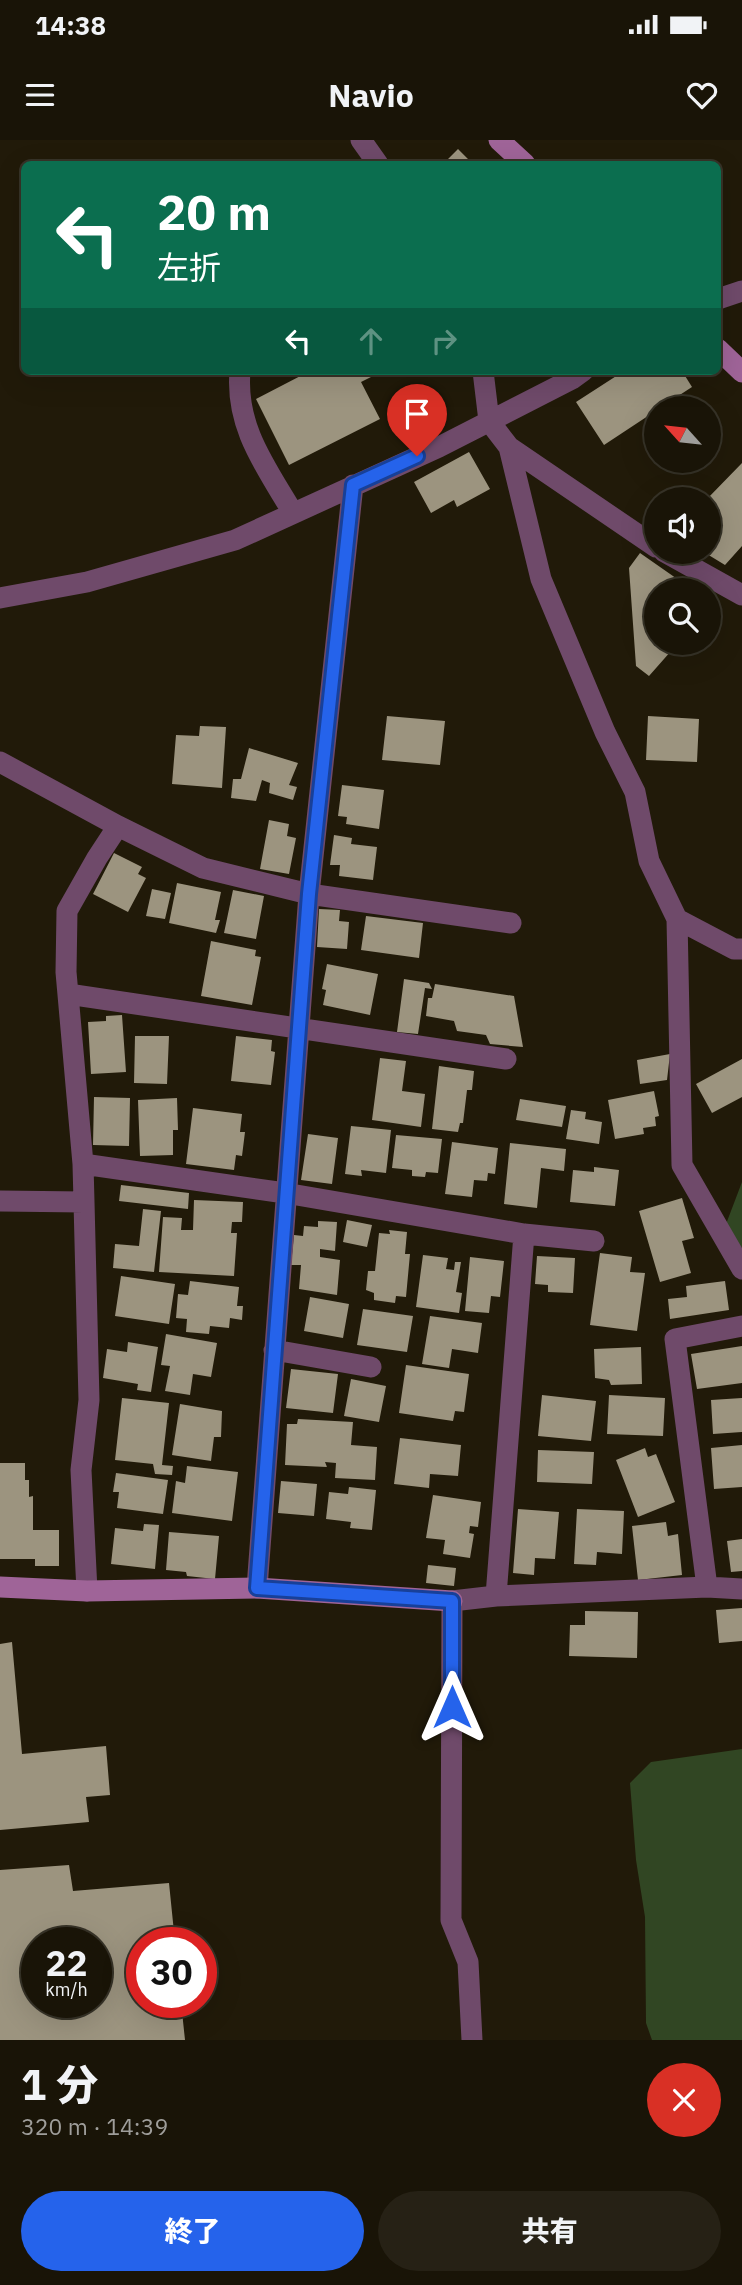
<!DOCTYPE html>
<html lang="ja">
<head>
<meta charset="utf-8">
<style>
  body { margin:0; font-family:"IBM Plex Sans","Noto Sans JP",sans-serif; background:#262115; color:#f1f3f6; height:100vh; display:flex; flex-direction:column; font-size:26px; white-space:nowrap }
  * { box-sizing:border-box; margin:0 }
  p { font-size:23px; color:#9f9e9b }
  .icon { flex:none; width:38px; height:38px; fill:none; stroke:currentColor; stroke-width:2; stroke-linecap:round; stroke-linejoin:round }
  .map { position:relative; height:1900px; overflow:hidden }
  .drawer { display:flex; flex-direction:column; background:#191407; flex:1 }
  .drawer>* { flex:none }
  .hud { position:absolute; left:21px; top:21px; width:700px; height:214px; border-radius:10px; box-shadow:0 7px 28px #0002,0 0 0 2px #373328; background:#0b6e4f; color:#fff; overflow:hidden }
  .needle { width:46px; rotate:297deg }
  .buttons { position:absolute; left:644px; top:256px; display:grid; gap:14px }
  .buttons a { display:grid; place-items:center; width:77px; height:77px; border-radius:50%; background:#191407; box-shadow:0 7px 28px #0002,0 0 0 2px #373328; font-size:35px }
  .speed { position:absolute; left:21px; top:1787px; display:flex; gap:14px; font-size:35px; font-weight:700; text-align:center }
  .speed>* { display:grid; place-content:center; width:91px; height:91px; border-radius:50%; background:#191407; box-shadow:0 7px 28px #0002,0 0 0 2px #373328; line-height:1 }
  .speed small { font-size:18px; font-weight:400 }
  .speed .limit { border:10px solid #d22; background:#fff; color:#111 }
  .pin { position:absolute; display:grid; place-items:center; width:60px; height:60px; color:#fff; margin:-72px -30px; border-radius:50% 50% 50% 0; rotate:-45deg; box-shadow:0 0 7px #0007 }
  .pin .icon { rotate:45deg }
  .me { position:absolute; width:77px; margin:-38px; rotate:0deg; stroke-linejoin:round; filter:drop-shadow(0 0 5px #0008) }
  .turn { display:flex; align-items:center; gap:24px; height:147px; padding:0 21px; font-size:32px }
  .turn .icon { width:91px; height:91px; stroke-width:2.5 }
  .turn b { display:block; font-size:49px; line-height:60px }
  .lanes { display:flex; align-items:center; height:66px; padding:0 21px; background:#0003; justify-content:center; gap:35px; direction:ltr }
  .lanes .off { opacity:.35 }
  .round { display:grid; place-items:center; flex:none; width:74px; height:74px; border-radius:37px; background:#262115 }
  .summary { display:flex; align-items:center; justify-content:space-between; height:119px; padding:0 21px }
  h1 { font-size:42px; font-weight:800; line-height:52px }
  .button { display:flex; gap:14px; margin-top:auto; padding:14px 21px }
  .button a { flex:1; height:80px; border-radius:42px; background:#2563eb; color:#fff; font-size:28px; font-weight:800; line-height:80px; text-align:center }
  .button a+a { background:#262115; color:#f1f3f6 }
  .status { display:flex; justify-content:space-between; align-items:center; height:49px; padding:0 35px; background:#191407; direction:ltr }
  .status svg { height:19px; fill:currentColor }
  header { display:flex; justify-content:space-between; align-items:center; height:91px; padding:0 21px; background:#191407; font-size:32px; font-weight:800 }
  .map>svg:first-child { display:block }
  .green { fill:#314623 }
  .building { fill:#9c947f; fill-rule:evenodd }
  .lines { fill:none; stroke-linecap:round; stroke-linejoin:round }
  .street { stroke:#6f4a6a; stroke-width:21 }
  .secondary { stroke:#9f6498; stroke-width:21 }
  .route-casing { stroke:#184099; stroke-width:18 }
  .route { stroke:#2563eb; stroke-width:12 }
</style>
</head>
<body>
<div class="status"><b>14:38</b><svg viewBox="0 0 49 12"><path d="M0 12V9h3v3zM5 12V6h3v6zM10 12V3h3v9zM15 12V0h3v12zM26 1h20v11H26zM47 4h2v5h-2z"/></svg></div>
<header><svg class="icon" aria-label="menu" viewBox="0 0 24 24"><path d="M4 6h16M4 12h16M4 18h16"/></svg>Navio<svg class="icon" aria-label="heart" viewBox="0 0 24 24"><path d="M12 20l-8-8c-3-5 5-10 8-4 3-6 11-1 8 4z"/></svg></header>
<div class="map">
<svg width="742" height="1900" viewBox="0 0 742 1900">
  <rect width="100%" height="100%" fill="#211a09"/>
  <!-- green -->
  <path class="green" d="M742 1042V1108L723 1092Z
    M742 1609V1900H652L646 1883 645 1777 636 1720 630 1643 651 1622Z"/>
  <!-- building -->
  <path class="building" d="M458 9 473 24H443Z
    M310 231H383L361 242 380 279 289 325 256 259Z
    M624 231H682L692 247 672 260 677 268H656V275L654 272 604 305 576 262Z
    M469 312 490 349 457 367 454 360 431 373 414 342Z
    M742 323V406L725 425 702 411H709V359H707Z
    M640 413 693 450H656V502H679L649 536 636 526 629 428Z
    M387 576 445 581 440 625 382 620Z
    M648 576 699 579 697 622 646 620Z
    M200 586 226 587 222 648 172 644 176 595 199 596Z
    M249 608 298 623 289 645 297 647 293 660 269 653 270 643 262 640 256 661 231 658 233 639H241Z
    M342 645 384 650 379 689 346 684 347 677 338 676Z
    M269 680 289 684 287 696 296 698 289 734 260 729Z
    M334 695 352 698 351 704 377 707 373 740 339 736 340 725H330Z
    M114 713 142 727 138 734 146 738 128 772 93 754Z
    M177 743 221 752 215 780H220L216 793 169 783Z
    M152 749 171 753 165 779 146 776Z
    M233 750 264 756 256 799 224 793Z
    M319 769 340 770 339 781 349 782 347 809 317 807Z
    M366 776 423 783 419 818 361 810Z
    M211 801 256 810 255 816 261 817 252 865 201 856Z
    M327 824 378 834 370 875 323 865 326 850 322 849Z
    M404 839 429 843 432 849 425 848 418 894 397 892Z
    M435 844 514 856 523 907 490 904 486 895 457 891 454 881 426 876 428 858H432Z
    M122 875 126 932 91 934 88 882 106 881V876Z
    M135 896H169L167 944 134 943Z
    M236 896 272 900 271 911 275 912 271 945 231 941Z
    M670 914 667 940 640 944 637 920Z
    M380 918 406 921 402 951 425 954 421 987 372 980Z
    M742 919V957L712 973 696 944Z
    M439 926 474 931 472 950H467L463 983H460L458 992 432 989Z
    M654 951 659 976 655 977 656 986 643 988 644 994 615 999 608 960Z
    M94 957 130 958 129 1006 93 1005Z
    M177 958 178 990H173V1015L140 1016 138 960Z
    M520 959 566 966 562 987 516 980Z
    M193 968 242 974 240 992H245L242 1016 236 1015 234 1030 186 1024Z
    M571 970 586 972 585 979 602 982 599 1004 566 999Z
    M351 986 391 990 386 1033 361 1030 362 1036 345 1034Z
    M308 994 338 998 332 1044 301 1040Z
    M396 995 442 999 438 1033 426 1032 425 1037 412 1036V1030L392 1028Z
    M452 1002 498 1008 495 1034 488 1033 487 1041 474 1040 472 1057 445 1054Z
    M510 1003 566 1009 564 1031 541 1028 537 1068 504 1064Z
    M594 1027 619 1030 615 1066 570 1062 573 1030 594 1032Z
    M121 1045 189 1053 188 1069 119 1061Z
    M682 1058 694 1098 682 1101 691 1133 660 1142 639 1071Z
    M194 1060 243 1062 242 1082H232L231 1093H237L234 1136 159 1132 163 1077 182 1078 181 1090H193Z
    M143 1069 161 1071 154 1132 113 1128 115 1104 139 1106Z
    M347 1080 372 1085 367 1107 343 1102Z
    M318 1081 337 1082 335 1111 320 1109V1117L340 1120 337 1155 299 1149 301 1125H291L294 1095 303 1096 304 1086 318 1087Z
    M389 1090 407 1092 405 1114H410L406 1157 396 1156 395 1163 374 1160V1153L366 1150 368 1131H375L379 1093 390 1094Z
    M600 1113 632 1117 630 1132 645 1133 637 1191 590 1185Z
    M423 1115 448 1118 446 1129 454 1130 455 1122H461L456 1152 462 1153 459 1173 416 1167Z
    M537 1116 575 1118 573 1153 548 1152V1145L535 1144Z
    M470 1117 504 1121 500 1157 491 1156 489 1173 465 1171Z
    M121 1136 175 1144 169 1184 115 1176Z
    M190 1141 239 1147 237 1166H243L242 1180 230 1178 229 1188 210 1186 209 1194 186 1192 187 1179 176 1178 178 1154 188 1155Z
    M725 1141 729 1170 670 1179 668 1159 687 1157 686 1146Z
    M310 1157 349 1164 343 1198 304 1191Z
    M363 1169 413 1176 407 1212 357 1205Z
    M430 1176 482 1183 478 1213 452 1209 449 1228 422 1224Z
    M166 1194 217 1203 211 1237 193 1234 190 1255 165 1251 170 1226 161 1225Z
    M128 1202 158 1207 151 1252 137 1250 138 1244 103 1238 107 1209 127 1212Z
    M742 1206V1243L697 1249 691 1214Z
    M641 1207 642 1244 611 1245 609 1240 595 1238 594 1209Z
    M406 1225 469 1234 464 1272 455 1271 453 1281 399 1273Z
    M291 1229 338 1234 333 1273 286 1268Z
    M351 1239 386 1246 379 1282 344 1276Z
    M542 1255 596 1261 591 1301 538 1296Z
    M609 1255 665 1258 663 1296 607 1294Z
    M122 1258 169 1263 162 1325 173 1326 172 1335 155 1334 153 1324 115 1320Z
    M742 1258V1292L713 1294 711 1260Z
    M180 1264 222 1271 221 1297H214L211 1321 172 1315Z
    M298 1279 353 1282 351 1305 377 1307 375 1340 335 1338 336 1323 325 1322 327 1327 285 1325 287 1284H297Z
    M400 1298 461 1305 458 1336 430 1334 429 1348 394 1344Z
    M742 1305V1347L714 1349 711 1308Z
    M645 1308 648 1317 656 1314 675 1362 638 1377 616 1320Z
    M538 1310 594 1312 592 1344 537 1342Z
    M0 1323H25V1340H29V1357L33 1356V1390H59V1426H35V1419H0Z
    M187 1326 238 1332 232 1381 172 1373 176 1341 185 1343Z
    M116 1333 168 1340 163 1374 117 1368 119 1352H113Z
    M281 1341 317 1344 314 1376 278 1373Z
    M349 1347 376 1350 372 1390 350 1388 351 1382 326 1379 329 1352 348 1354Z
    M433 1355 481 1362 478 1387 470 1386 469 1393 474 1394 470 1418 443 1414 445 1400 426 1398Z
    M518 1369 559 1372 555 1419 535 1418 534 1435 513 1433Z
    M577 1369 624 1371 622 1414 597 1412 596 1425 574 1424Z
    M666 1382 668 1396 678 1394 682 1435 638 1440 632 1386Z
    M144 1384 159 1385 155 1429 111 1424 115 1388 143 1391Z
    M169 1392 219 1396 215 1439 187 1436 186 1432 166 1430Z
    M742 1399V1431L731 1432 727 1401Z
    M428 1425 456 1428 454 1446 426 1443Z
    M742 1468V1501L719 1503 716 1470Z
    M585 1471 638 1472 637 1518 569 1516 570 1485H585Z
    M12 1502 22 1614 106 1606 110 1655 86 1657 89 1682 0 1690V1504Z
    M69 1725 73 1751 169 1743 175 1802H142V1862H181L185 1900H0V1730ZM37 1802H96V1862H37Z"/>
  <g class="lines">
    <!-- street -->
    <path class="street" d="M361 0 378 24
      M718 159 742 151
      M240 231C235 287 266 327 293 373
      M483 231 489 281 509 307 541 439 605 592 635 652 649 721 677 779 734 809H742
      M509 307 656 407
      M663 411 742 455
      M0 458 87 442 235 400 439 307 572 239 583 231
      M0 622 118 686 203 728 309 754 511 783
      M677 779 682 1025 742 1129
      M68 854 506 919
      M83 1024 285 1053 524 1094 594 1101
      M0 1061 84 1062
      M274 1210 371 1227
      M707 1447 675 1199 742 1186
      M257 1448 309 754 353 345
      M87 1451 81 1330 89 1260 84 1062 83 1024 66 832 67 771 97 718 118 686
      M496 1456 524 1094
      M472 1900 468 1822 451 1780 452 1461 496 1456 707 1447 742 1449"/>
    <!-- secondary -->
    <path class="secondary" d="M499 0 525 24
      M718 209 742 232
      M0 1447 87 1451 257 1448 452 1461"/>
  </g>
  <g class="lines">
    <defs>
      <path id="route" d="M417 316 353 345 309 754 257 1448 452 1461V1567"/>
    </defs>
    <!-- route casing -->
    <use href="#route" class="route-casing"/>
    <!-- route -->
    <use href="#route" class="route"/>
  </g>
</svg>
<div class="buttons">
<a><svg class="needle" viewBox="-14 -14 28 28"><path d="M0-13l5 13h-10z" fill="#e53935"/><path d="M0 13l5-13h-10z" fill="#9f9e9b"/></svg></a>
<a><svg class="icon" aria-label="sound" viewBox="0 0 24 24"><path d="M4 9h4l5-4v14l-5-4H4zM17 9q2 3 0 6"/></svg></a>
<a><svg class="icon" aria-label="search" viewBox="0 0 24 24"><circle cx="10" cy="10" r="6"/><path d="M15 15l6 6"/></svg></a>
</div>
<div class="speed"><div>22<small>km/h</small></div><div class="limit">30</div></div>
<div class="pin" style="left:417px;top:316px;background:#d93025"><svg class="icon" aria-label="arrive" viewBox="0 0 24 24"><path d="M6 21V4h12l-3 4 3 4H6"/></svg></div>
<svg class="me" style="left:452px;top:1567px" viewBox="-20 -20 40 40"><path d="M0-17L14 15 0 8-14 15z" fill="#2563eb" stroke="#fff" stroke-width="4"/></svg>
<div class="hud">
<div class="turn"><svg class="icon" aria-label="left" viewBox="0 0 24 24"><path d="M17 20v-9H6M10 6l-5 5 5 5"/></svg><div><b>20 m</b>左折</div></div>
<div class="lanes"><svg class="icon" aria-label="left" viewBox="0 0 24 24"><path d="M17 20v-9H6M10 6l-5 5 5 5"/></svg><svg class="icon off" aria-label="ahead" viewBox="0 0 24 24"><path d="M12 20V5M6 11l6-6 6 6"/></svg><svg class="icon off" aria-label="right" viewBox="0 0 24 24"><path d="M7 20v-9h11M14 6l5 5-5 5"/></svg></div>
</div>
</div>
<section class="drawer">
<div class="summary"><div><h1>1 分</h1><p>320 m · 14:39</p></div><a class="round" style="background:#d93025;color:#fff"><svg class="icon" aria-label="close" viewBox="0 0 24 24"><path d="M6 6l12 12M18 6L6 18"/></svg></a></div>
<div class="button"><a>終了</a><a>共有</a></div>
</section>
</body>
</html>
